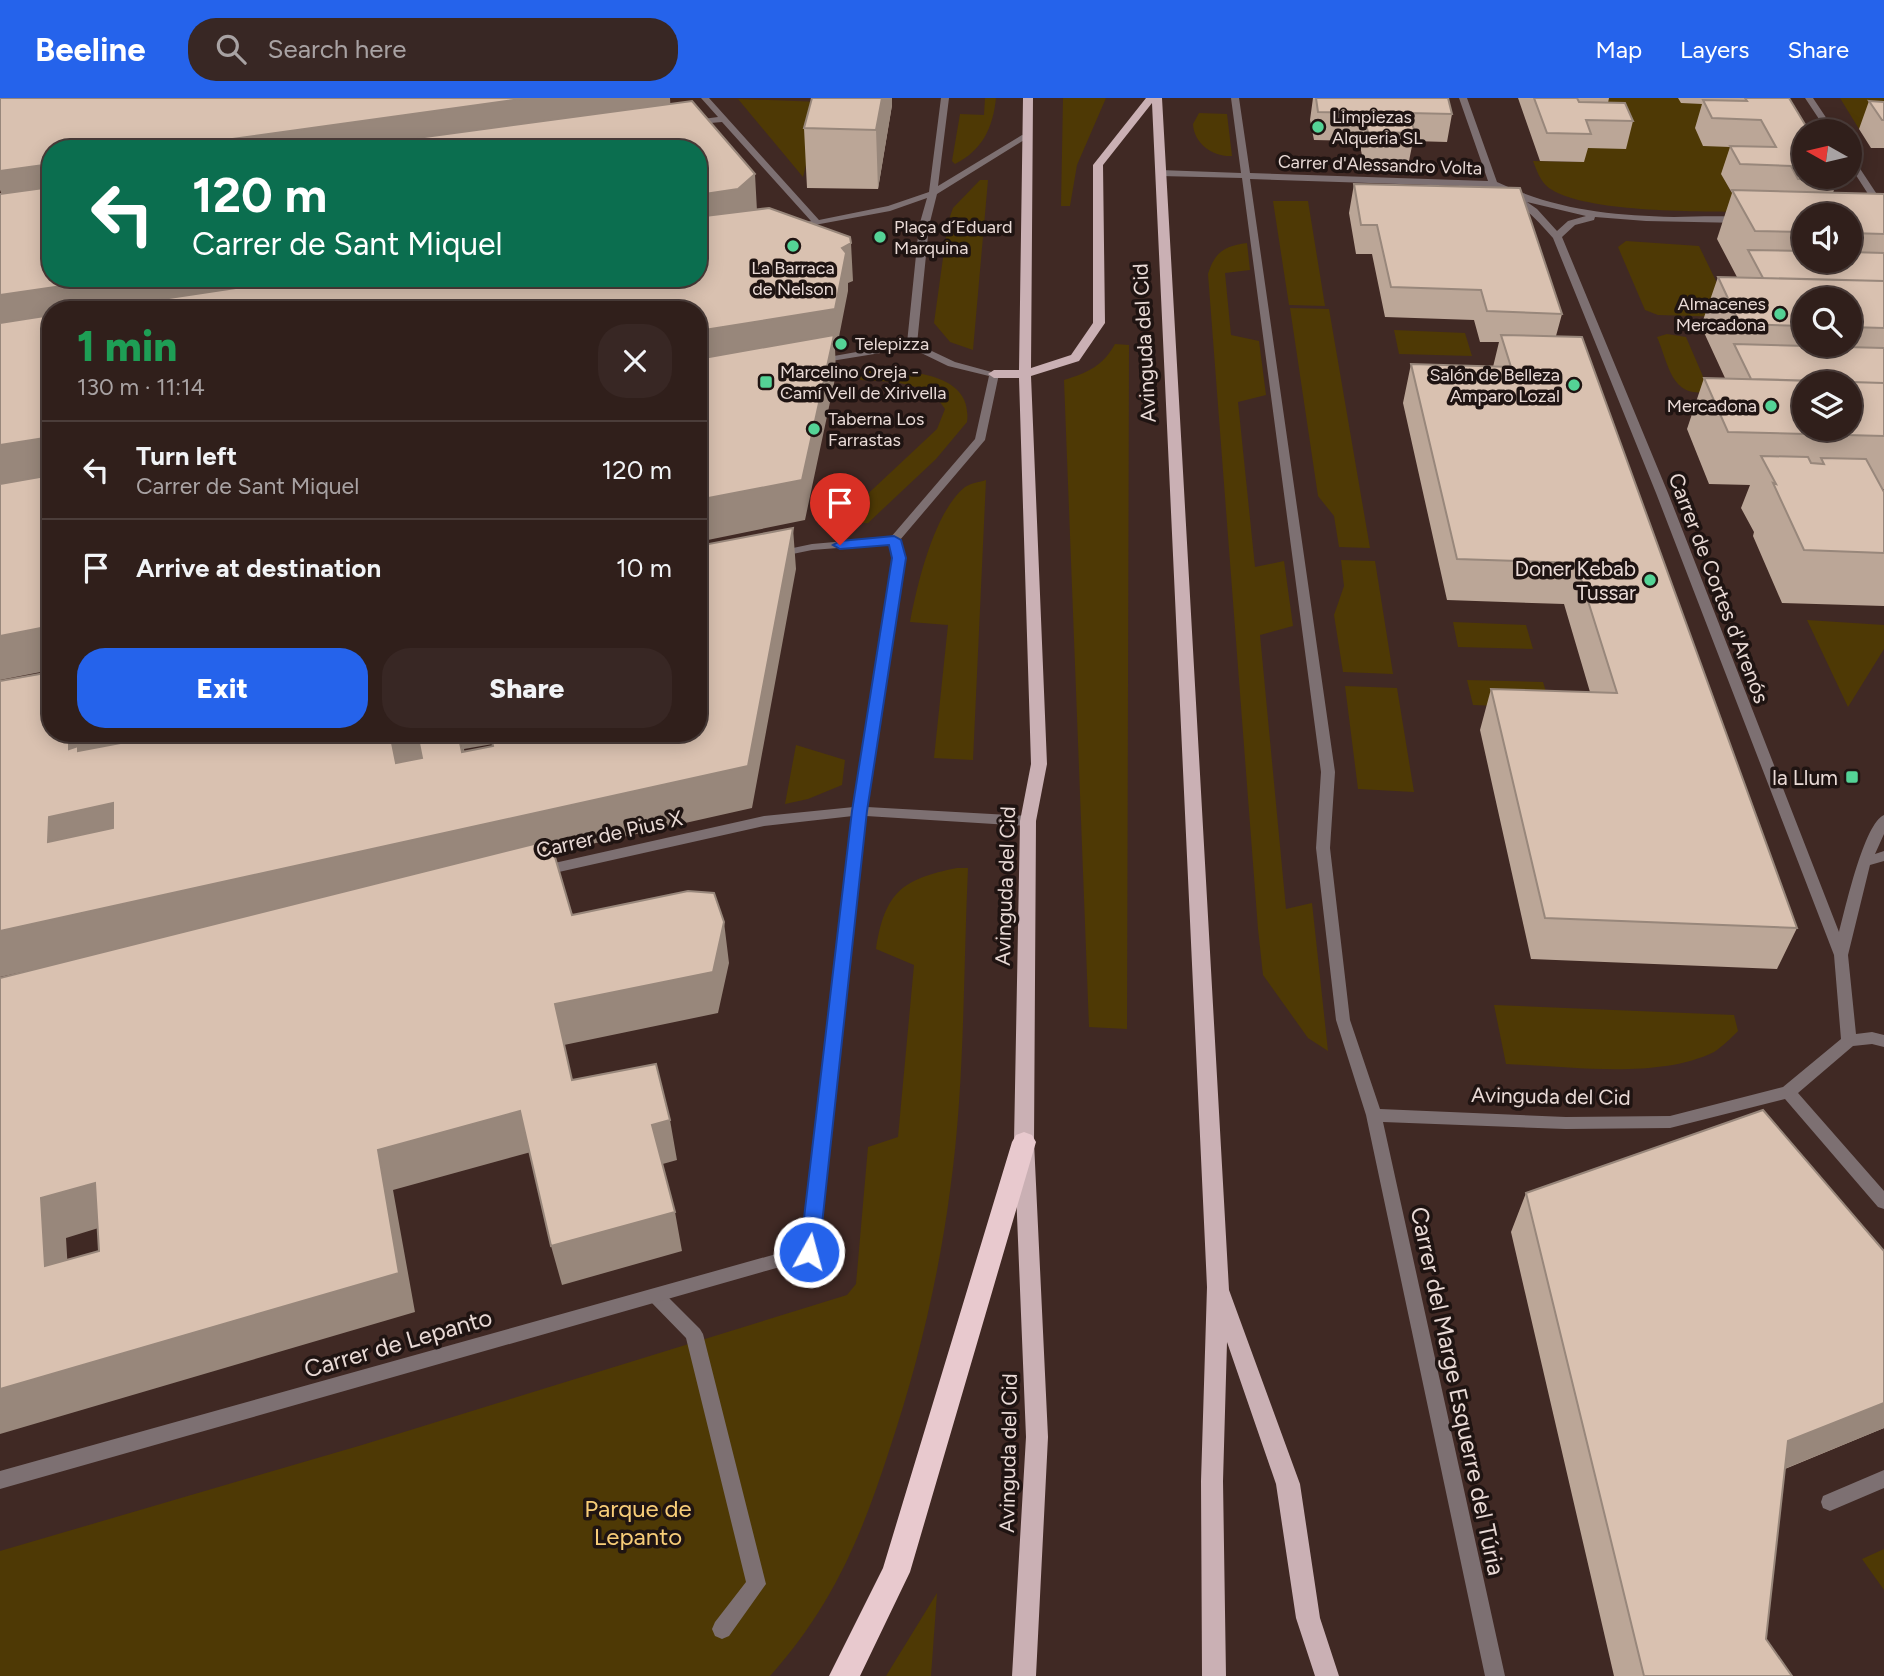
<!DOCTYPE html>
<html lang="en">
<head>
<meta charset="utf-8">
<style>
  body { margin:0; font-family:Figtree,sans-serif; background:#382724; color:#f1f3f6; height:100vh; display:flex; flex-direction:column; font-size:26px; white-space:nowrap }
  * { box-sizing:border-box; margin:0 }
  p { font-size:23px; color:#a8a2a3 }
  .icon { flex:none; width:38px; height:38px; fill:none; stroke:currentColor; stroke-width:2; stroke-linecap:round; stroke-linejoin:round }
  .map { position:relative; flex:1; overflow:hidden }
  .drawer { position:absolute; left:42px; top:203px; width:665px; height:441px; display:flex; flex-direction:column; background:#301f1b; border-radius:28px; box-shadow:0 4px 18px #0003,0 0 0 2px #4b3d3a }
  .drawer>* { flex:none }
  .hud { position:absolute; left:42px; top:42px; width:665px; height:147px; border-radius:28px; box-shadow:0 4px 18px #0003,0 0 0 2px #4b3d3a; background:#0b6e4f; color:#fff; overflow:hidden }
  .needle { width:46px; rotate:278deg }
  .tools { position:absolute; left:1792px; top:21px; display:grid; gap:14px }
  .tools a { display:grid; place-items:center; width:70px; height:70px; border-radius:50%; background:#301f1b; box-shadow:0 4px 18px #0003,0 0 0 2px #4b3d3a; font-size:35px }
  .pin { position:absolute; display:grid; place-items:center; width:60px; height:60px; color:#fff; margin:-72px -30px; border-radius:50% 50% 50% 0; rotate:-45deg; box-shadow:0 0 7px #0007 }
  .pin .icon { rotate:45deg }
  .me { position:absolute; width:77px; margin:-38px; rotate:7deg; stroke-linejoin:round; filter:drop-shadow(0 0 5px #0008) }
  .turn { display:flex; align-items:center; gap:24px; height:147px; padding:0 35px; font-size:32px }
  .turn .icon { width:91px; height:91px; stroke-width:2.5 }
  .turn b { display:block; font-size:49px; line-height:60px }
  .round { display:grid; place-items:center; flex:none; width:74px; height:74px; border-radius:28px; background:#382724 }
  .overview { display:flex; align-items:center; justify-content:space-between; height:119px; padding:0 35px }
  h1 { font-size:42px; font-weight:800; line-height:52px; color:#1e9e55 }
  .primary-button { display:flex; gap:14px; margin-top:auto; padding:14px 35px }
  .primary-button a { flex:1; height:80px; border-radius:28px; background:#2563eb; color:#fff; font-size:28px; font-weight:800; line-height:80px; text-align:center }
  .primary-button a+a { background:#382724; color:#f1f3f6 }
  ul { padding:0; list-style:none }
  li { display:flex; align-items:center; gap:21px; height:98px; padding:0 35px; border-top:2px solid #4b3d3a }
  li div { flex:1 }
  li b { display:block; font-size:26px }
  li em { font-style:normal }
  header { display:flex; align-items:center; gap:42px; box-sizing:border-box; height:98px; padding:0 35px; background:#2563eb; color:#fff }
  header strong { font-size:33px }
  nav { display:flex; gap:38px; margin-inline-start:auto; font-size:24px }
  .search { width:490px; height:63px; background:#382724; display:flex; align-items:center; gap:18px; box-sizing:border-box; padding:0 24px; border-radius:28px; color:#a8a2a3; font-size:26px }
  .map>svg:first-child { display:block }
  .green { fill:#4e3905 }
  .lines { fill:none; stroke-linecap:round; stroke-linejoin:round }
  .lane { fill:#7d7072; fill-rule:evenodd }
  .street { fill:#7d7072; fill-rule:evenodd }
  .primary { fill:#cab0b4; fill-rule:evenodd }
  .highway { fill:#e8c9ce; fill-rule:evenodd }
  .wall { fill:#bba697; fill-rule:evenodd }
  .shaded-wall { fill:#98877b }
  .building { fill:#d9c1b0; stroke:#98877b; stroke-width:2; fill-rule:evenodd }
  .route { fill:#2563eb; stroke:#184099; stroke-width:2 }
  .poi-dot { fill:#54d396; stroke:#1f1412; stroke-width:2.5 }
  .labels { text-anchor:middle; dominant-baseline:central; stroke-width:7; stroke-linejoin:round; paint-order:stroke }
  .far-poi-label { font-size:18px; fill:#e9dad6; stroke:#1f1412; text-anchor:start }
  .far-street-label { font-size:18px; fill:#e9dad6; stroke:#1f1412 }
  .street-label { font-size:21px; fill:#e9dad6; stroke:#1f1412 }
  .poi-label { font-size:21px; fill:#e9dad6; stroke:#1f1412; text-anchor:end }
  .near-street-label { font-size:24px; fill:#e9dad6; stroke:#1f1412 }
  .near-park-label { font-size:24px; fill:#f8cd78; stroke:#1f1412 }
</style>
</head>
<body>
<header>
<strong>Beeline</strong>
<div class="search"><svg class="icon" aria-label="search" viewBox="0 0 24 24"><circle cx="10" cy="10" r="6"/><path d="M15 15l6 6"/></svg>Search here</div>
<nav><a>Map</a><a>Layers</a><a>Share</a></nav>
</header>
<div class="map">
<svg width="1884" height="1578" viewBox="0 0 1884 1578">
  <rect width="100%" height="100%" fill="#402924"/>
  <!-- green -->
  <path class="green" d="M985 0H996C993 29 983 52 955 66L952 63 960 16 984 17Z
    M1063 0H1106L1077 67 1070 108H1061Z
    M1603 0H1678L1726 7 1752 50 1722 76 1731 94 1781 96 1797 114C1742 113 1590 119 1549 90 1540 83 1537 73 1533 63L1583 64 1578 50Z
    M1840 0H1884V32L1859 31Z
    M738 1 822 4 803 79Z
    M1199 15 1227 16 1232 58C1213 59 1194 46 1193 26Z
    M980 82H988L973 252 950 244 934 225 948 124 953 110Z
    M1273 103H1308L1325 208 1289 207Z
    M1626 143 1699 148 1731 214 1725 219 1658 217 1645 212 1618 149Z
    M1247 145 1250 172 1225 175 1231 237 1259 243 1266 297 1238 304 1255 469 1284 463 1293 528 1260 537 1286 811 1312 805 1328 953 1308 940 1263 877 1258 831 1208 176C1215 154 1224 148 1247 145Z
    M1290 210 1329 211 1370 450 1339 449 1334 418 1318 398Z
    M1394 232 1465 235 1472 258 1399 256Z
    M1667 236 1686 239 1708 290 1704 294C1671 299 1668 264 1657 239Z
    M1115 246 1129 247 1127 931 1089 929 1064 282C1087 275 1103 268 1115 246Z
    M861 271C898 273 974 270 967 324L936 361 868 425 831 426 834 411 857 406 937 331 945 311 932 293 896 284 860 282Z
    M986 382 973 662 934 660 948 527 910 524C917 487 934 414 965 389 971 385 980 384 986 382Z
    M1341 462 1375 463 1393 576 1343 574 1334 517 1344 488Z
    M1807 522 1884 527V551L1848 609Z
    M1453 524 1526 527 1533 551 1458 549Z
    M1467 582 1543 584 1551 610 1473 607Z
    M1345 588 1397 590 1414 694 1358 691Z
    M796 647 845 662 842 687 808 701 785 706Z
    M957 770H968C963 877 965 987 950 1093 938 1183 917 1270 888 1356 860 1442 831 1510 770 1578H0V1453L362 1347 847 1197 856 1186 868 1049 898 1039 914 867 876 851C885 794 902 781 957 770Z
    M1494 907 1734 917 1738 933C1731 940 1722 949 1714 954 1657 982 1568 968 1506 966Z
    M1884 1451V1492L1862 1461Z
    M937 1495 931 1578H886Z"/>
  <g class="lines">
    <!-- lane -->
    <path class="lane" d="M656 1191 662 1193 700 1231 703 1236 766 1486 729 1538 722 1541 715 1538 712 1531 715 1524 746 1484 686 1240 650 1203 647 1198 650 1193Z
      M1884 1372V1390L1830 1413 1823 1410 1821 1404 1823 1398Z"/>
    <!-- street -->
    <path class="street" d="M701 0H709L819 122 888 108 929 94 941 0H949L938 88 1022 37 1029 39 937 96 929 128 917 246 955 264 999 276 985 342 900 442 905 460 867 709 1028 718 1035 723 1028 728 866 718 817 1154 815 1159 0 1391V1373L801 1149 853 718 764 728 541 778 534 773 541 768 764 718 854 709 893 460 889 446 812 452 778 459 772 456 774 454 812 446 891 439 975 341 989 278 948 268 911 250 813 266 812 264 817 261 907 245 919 128 927 100 890 113 793 131V127L811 123 722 24 688 27V23L718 19Z
      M1231 0H1239L1250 75 1488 83 1459 0H1467L1497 84C1556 112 1610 117 1674 119 1697 119 1722 117 1744 120V124L1741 125 1646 123 1595 119 1594 122 1575 127 1562 139 1668 395 1839 834C1845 812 1864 725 1884 717V736L1875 756 1884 753V763L1870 767 1848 857 1856 936 1872 934 1884 937V949L1872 946 1853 948 1798 995 1884 1093V1111L1878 1109 1785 1001 1670 1030 1566 1031 1383 1024 1505 1578H1485L1366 1017 1336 922 1316 750 1321 674 1242 80 1160 78 1156 75 1160 72 1241 75ZM1250 81 1491 89C1515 100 1535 119 1553 140L1656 395 1834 857 1841 941 1783 989 1670 1018 1566 1019 1380 1011 1350 922 1330 750 1335 674ZM1527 104 1586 118 1568 123 1557 133 1537 111Z
      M1805 0H1813L1835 33H1827Z
      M1850 59 1853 60 1884 107V117L1881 116 1850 68Z"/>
    <!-- primary -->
    <path class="primary" d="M1023 0H1033L1031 270 1071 257 1093 225V67L1146 0H1162L1229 1192 1300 1386 1320 1520 1339 1578H1315L1296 1520 1276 1386 1227 1244 1223 1383 1226 1578H1202L1201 1383 1207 1189 1152 5 1103 67 1105 225 1079 263 1031 278 1047 666 1036 723 1034 1044 1048 1339 1036 1578H1012L1026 1339 1014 1044 1020 723 1031 666 1019 280H994L988 276 994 272H1019Z"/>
    <!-- highway -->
    <path class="highway" d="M1024 1034 1032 1037 1036 1044 910 1474 860 1578H829L883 1470 1012 1044 1016 1037Z"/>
  </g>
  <!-- wall -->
  <path class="wall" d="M812 0H892V7L878 91 807 90 804 30Z
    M1313 0H1448L1452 16 1447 44 1413 43 1409 63 1363 62 1359 43 1314 42 1310 22Z
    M1518 0H1609L1608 5 1633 23 1626 51 1588 50 1584 64 1540 63Z
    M1678 0H1789L1837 82 1833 95 1884 96V391H1883L1884 394V508L1782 505 1753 438 1754 434 1741 410 1750 387 1709 386 1687 331 1704 280H1725L1701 228 1718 179H1737L1717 141 1732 95 1721 76 1730 49 1703 48 1695 30 1702 6 1681 5ZM1804 117H1850V163H1804ZM1804 201H1850V247H1804Z
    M1869 3 1884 4V50H1871L1859 31Z
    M1354 86 1562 216 1556 238 1797 830 1777 871 1531 861 1480 632 1491 591 1590 594 1564 506 1447 502 1403 305 1411 266 1493 269 1499 244H1480L1474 222 1385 219 1372 156H1356L1349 115Z
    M1526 1095 1884 1153V1330L1785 1371 1766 1541 1792 1578H1614L1511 1134Z"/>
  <!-- shaded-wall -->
  <path class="shaded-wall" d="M528 0H670L671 16 424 51H160Z
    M882 0H892V7L878 91 876 32Z
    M51 66V104L7 110 0 92V73Z
    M755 76 757 113 698 134V97Z
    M851 145 853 183 848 185V193L837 249H835L836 276 805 422 698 444V233Z
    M117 180H386L174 212H51V230L0 238V197Z
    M51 339V381L0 390V347Z
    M793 430 796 471 752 710 0 879V833L748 668Z
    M51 528V572L0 582V538Z
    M69 635H129L138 657 95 665 69 651Z
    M411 635H418L428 675 396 665 391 640Z
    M458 635H491L493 646 464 651 473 695Z
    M113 705 132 747 48 744 49 719Z
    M724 824 729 865 718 915 564 947 555 906Z
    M520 1013 531 1054 393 1092 415 1214 0 1336V1291L378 1052Z
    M670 1022 677 1062 659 1067 652 1027Z
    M95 1085 118 1124 66 1140 70 1207 45 1168 41 1100Z
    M675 1114 682 1153 562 1187 551 1148Z
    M1884 1305V1330L1762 1380 1788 1343Z"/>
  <!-- building -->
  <path class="building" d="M0 0H528L160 51H51V66L0 73Z
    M812 0H882L876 32 804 30Z
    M1316 0H1448L1452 16 1409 15 1415 35 1368 34 1363 15 1318 14Z
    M1534 0H1577L1579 4 1625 5 1633 23 1586 22 1591 36 1547 35Z
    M1745 0H1789L1809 33H1804V79H1835L1837 82 1798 81 1791 68 1740 66 1730 48 1776 49 1761 22 1712 20 1703 2 1747 3Z
    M692 3 755 76 738 91 698 97V51H336Z
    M1869 3 1884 4V22H1882Z
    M1354 86 1520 90 1562 216 1487 213 1481 192 1391 189 1377 127H1361Z
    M51 89V180H117L0 197V96Z
    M1732 92 1884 96V136L1850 135V117H1804V134L1755 133Z
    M769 110 850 139 851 145 842 150 846 155 835 211 698 233V212H89L302 180H698V122L702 121 705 118Z
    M1748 152 1804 153V163H1850V154L1884 155V183L1763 180Z
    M1718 179 1884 183V230L1850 229V201H1804V228L1740 226Z
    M51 217V339L0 347V225Z
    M834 237 802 382 698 402V261Z
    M1501 237 1582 239 1797 830 1545 820 1491 591 1617 595 1576 465 1457 461 1411 266 1511 269Z
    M1734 246 1884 250V285L1751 281Z
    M1704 280 1884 285V338L1728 334ZM1804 285H1850V331H1804Z
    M1761 358 1808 359 1811 365 1824 366 1821 360 1866 361 1884 394V455L1804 452 1773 385 1776 386Z
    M51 377V528L0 538V386Z
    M793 430 748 668 0 833V583L51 574V635H69V651L78 648V653L121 645V635H411L391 640 396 665 422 660 417 635H458L462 654 493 648 490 635H698V448ZM113 705V730L48 744 49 719Z
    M550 742 572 817 688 793 714 795 724 824 713 874 555 906 572 982 656 966 670 1022 652 1027 675 1114 551 1148 520 1013 378 1052 399 1175 0 1291V880ZM95 1085 99 1153 45 1168 41 1100Z
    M1763 1012 1884 1153V1305L1788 1343 1766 1541 1792 1578H1644L1526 1095Z"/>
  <!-- route -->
  <path class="route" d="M894 438 901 442 906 460 867 713 819 1154 816 1159H802L800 1154 852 713 892 460 889 447 840 451 833 447 840 443Z"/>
  <!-- markers -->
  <g class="poi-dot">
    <circle cx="1318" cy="29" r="7"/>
    <circle cx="880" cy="139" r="7"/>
    <circle cx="793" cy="148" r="7"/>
    <circle cx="1780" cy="216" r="7"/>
    <circle cx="841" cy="246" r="7"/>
    <rect x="759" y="277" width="14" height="14" rx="3.5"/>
    <circle cx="1574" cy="287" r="7"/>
    <circle cx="1771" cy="308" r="7"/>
    <circle cx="814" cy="331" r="7"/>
    <circle cx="1650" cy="482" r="7"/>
    <rect x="1845" y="672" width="14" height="14" rx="3.5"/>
  </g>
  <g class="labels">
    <!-- far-poi labels -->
    <g class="far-poi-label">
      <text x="1332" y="19">Limpiezas<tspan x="1332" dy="21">Alqueria SL</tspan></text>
      <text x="894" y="129">Plaça d´Eduard<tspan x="894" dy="21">Marquina</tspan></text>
      <text x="793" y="170" text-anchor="middle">La Barraca<tspan x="793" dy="21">de Nelson</tspan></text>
      <text x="1766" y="206" text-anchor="end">Almacenes<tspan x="1766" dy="21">Mercadona</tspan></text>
      <text x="855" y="246">Telepizza</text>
      <text x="780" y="274">Marcelino Oreja -<tspan x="780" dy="21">Camí Vell de Xirivella</tspan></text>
      <text x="1560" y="277" text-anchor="end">Salón de Belleza<tspan x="1560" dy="21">Amparo Lozal</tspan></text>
      <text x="1757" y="308" text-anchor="end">Mercadona</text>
      <text x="828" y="321">Taberna Los<tspan x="828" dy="21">Farrastas</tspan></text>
    </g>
    <!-- far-street labels -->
    <g class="far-street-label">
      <text transform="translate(1380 67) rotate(2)">Carrer d'Alessandro Volta</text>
    </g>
    <!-- street labels -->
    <g class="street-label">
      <text transform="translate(1144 245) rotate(-93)">Avinguda del Cid</text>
      <text transform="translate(1719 490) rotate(69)">Carrer de Cortes d'Arenós</text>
      <text transform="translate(609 736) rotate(-13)">Carrer de Pius X</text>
      <text transform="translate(1005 788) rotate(-88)">Avinguda del Cid</text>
      <text transform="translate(1551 998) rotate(1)">Avinguda del Cid</text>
      <text transform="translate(1008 1355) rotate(-89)">Avinguda del Cid</text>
    </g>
    <!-- poi labels -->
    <g class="poi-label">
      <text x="1636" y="470">Doner Kebab<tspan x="1636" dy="24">Tussar</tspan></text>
      <text x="1838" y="679">la Llum</text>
    </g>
    <!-- near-street labels -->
    <g class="near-street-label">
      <text transform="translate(398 1245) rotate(-16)">Carrer de Lepanto</text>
      <text transform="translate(1458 1293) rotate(78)">Carrer del Marge Esquerre del Túria</text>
    </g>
    <!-- near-park labels -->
    <g class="near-park-label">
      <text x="638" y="1410">Parque de<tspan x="638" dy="28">Lepanto</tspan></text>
    </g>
  </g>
</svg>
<div class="tools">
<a><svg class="needle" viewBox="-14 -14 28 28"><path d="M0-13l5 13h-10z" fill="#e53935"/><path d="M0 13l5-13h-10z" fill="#a8a2a3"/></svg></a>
<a><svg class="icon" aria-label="sound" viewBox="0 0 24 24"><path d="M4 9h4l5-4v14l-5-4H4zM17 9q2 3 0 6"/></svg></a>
<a><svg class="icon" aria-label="search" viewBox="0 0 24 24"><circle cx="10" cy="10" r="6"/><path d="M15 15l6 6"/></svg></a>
<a><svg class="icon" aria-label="layers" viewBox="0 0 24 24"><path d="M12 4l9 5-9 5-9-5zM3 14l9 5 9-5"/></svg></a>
</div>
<div class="pin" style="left:840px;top:447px;background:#d93025"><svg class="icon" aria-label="arrive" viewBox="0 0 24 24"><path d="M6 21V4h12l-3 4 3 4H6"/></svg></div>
<svg class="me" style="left:809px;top:1154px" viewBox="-20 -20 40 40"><circle r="17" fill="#2563eb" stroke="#fff" stroke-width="3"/><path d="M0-11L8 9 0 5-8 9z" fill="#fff"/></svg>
<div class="hud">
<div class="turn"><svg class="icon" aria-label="left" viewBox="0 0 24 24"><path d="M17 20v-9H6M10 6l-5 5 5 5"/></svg><div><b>120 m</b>Carrer de Sant Miquel</div></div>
</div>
<section class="drawer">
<div class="overview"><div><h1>1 min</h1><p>130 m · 11:14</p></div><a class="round"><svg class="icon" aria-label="close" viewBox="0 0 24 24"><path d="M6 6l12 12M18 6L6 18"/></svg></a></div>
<ul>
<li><svg class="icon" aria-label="left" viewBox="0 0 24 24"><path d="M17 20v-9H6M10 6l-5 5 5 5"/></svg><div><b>Turn left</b><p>Carrer de Sant Miquel</p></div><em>120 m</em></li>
<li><svg class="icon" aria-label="arrive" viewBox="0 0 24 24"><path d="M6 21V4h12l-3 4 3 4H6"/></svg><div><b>Arrive at destination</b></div><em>10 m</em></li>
</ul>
<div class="primary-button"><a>Exit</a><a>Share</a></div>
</section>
</div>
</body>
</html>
